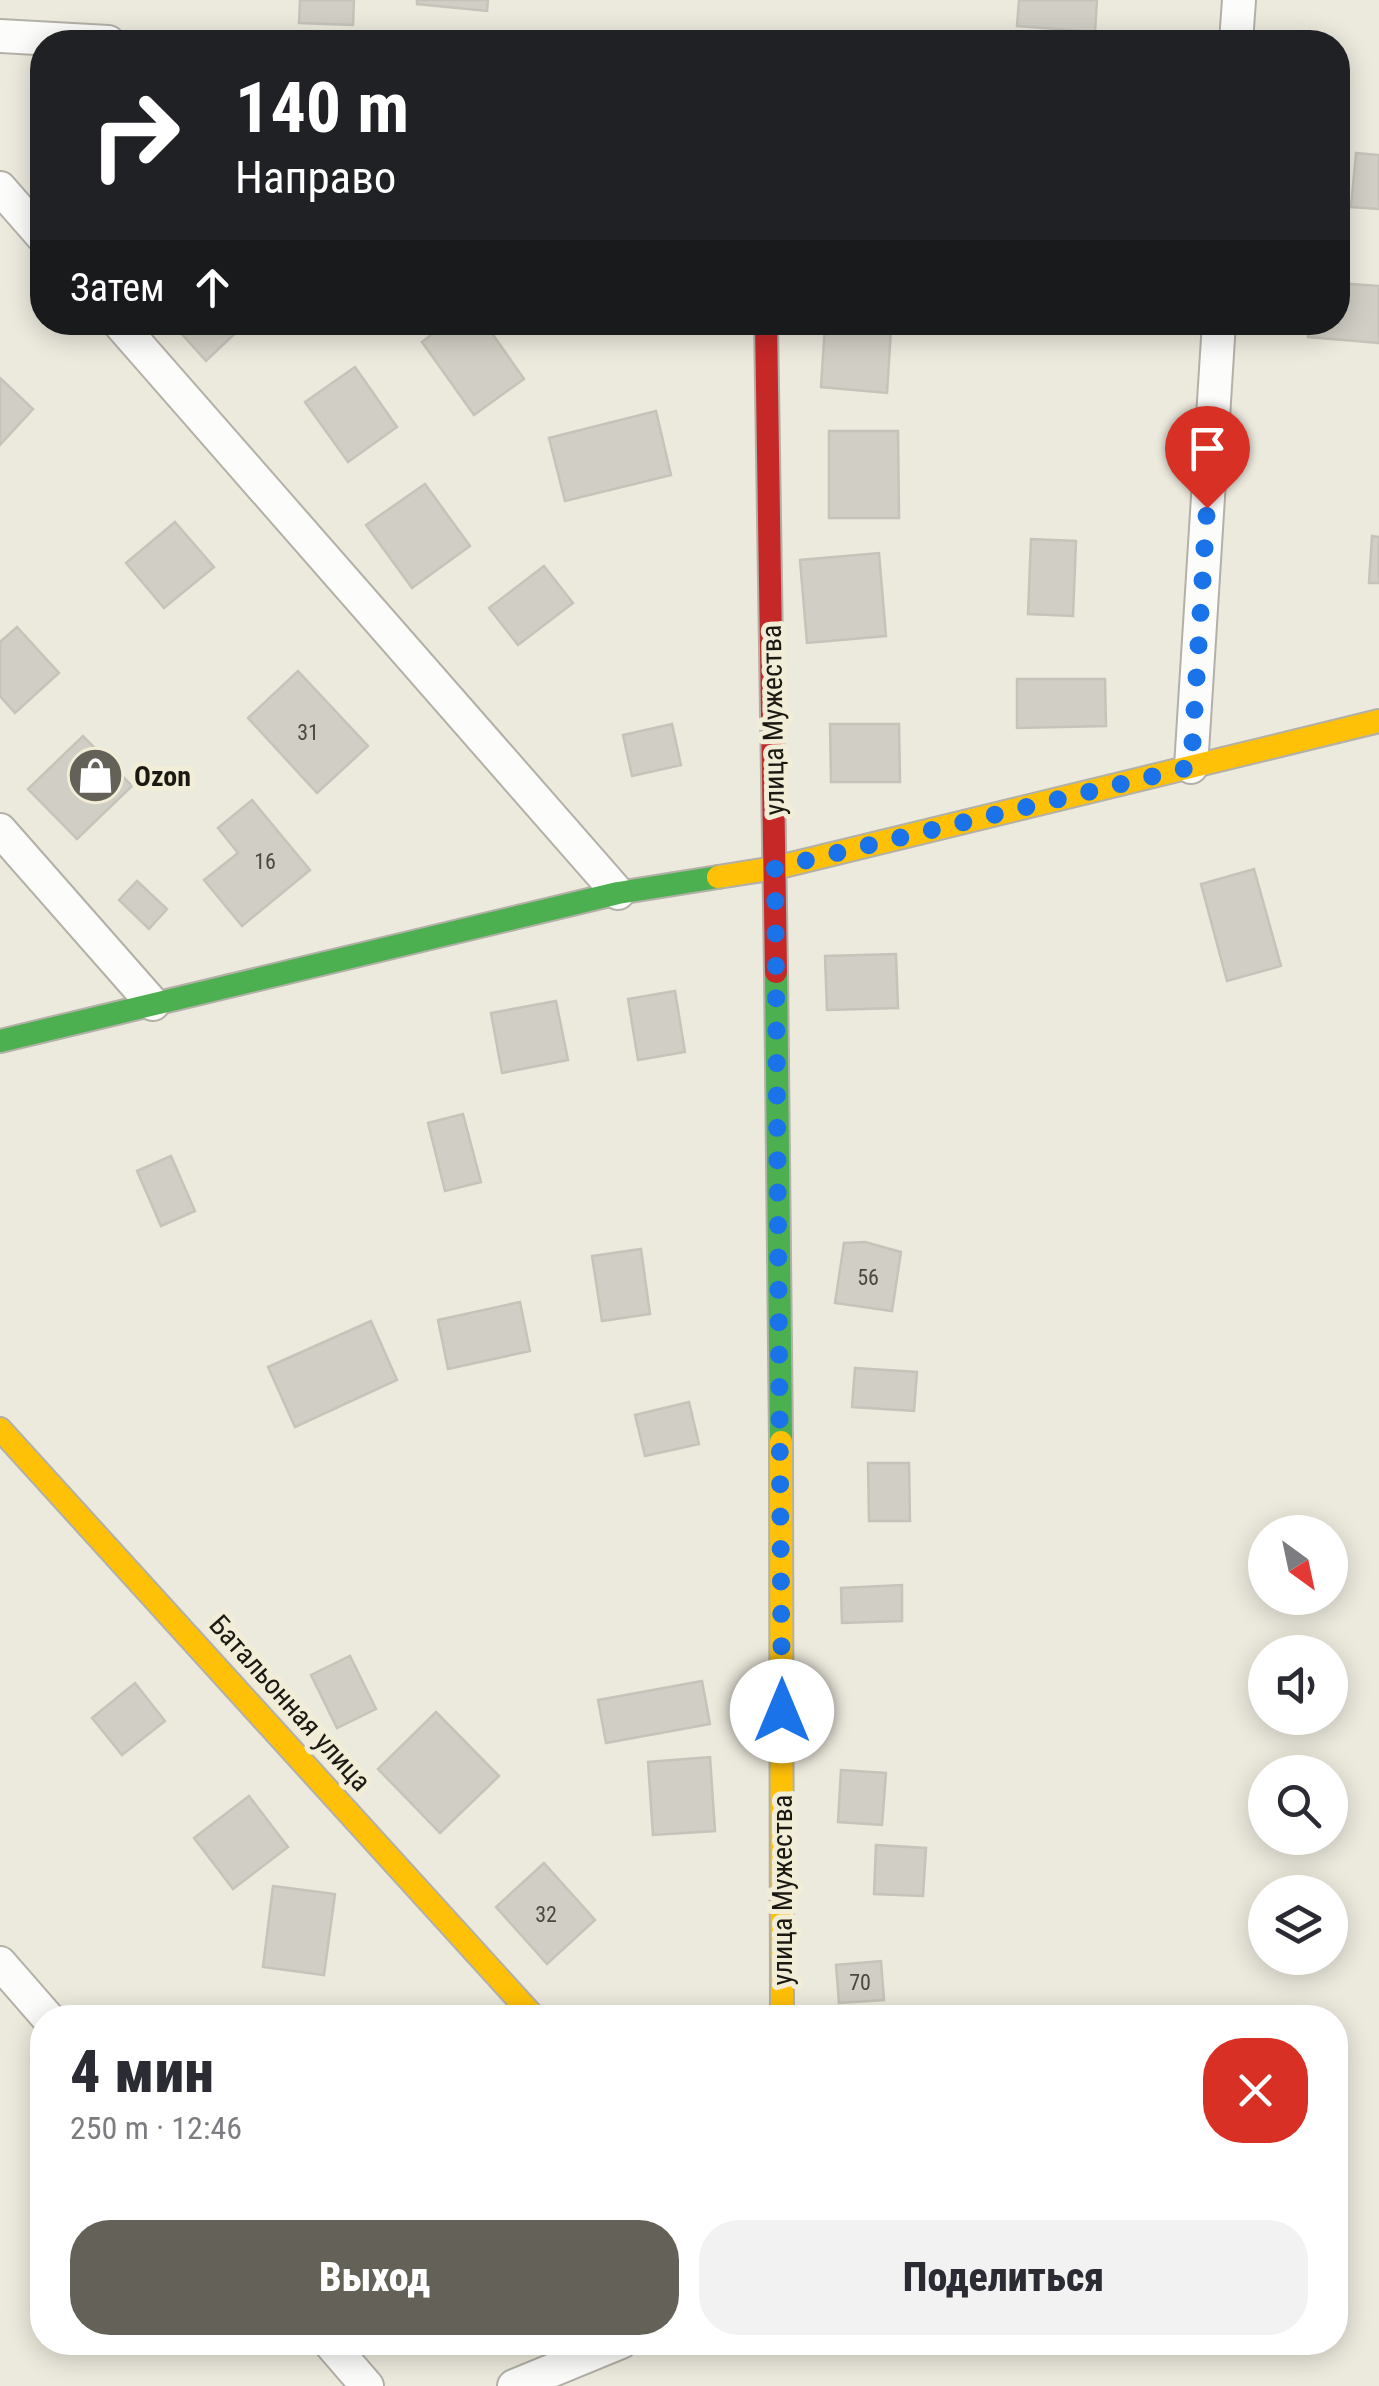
<!DOCTYPE html>
<html lang="ru">
<head>
<meta charset="utf-8">
<style>
  body { margin:0; font-family:"Roboto Condensed",sans-serif; background:#f2f2f3; color:#2b2b33; height:100vh; display:flex; flex-direction:column; font-size:38px; white-space:nowrap }
  * { box-sizing:border-box; margin:0 }
  p { font-size:32px; color:#7c7c81 }
  .icon { flex:none; width:55px; height:55px; fill:none; stroke:currentColor; stroke-width:2; stroke-linecap:round; stroke-linejoin:round }
  .map { position:relative; flex:1; overflow:hidden }
  .panel { position:absolute; left:30px; top:2005px; width:1318px; height:350px; display:flex; flex-direction:column; background:#fff; border-radius:40px; box-shadow:0 5px 25px #0003 }
  .panel>* { flex:none }
  .banner { position:absolute; left:30px; top:30px; width:1320px; height:305px; border-radius:40px; box-shadow:0 5px 25px #0003; background:#202124; color:#fff; overflow:hidden }
  .needle { width:65px; rotate:147deg }
  .buttons { position:absolute; left:1248px; top:1515px; display:grid; gap:20px }
  .buttons a { display:grid; place-items:center; width:100px; height:100px; border-radius:50%; background:#fff; box-shadow:0 5px 25px #0003; font-size:50px }
  .pin { position:absolute; display:grid; place-items:center; width:85px; height:85px; color:#fff; margin:-102px -42px; border-radius:50% 50% 50% 0; rotate:-45deg; box-shadow:0 0 10px #0007 }
  .pin .icon { rotate:45deg }
  .me { position:absolute; width:110px; margin:-55px; rotate:0deg; stroke-linejoin:round; filter:drop-shadow(0 0 8px #0008) }
  .turn { display:flex; align-items:center; gap:35px; height:210px; padding:0 40px; font-size:45px }
  .turn .icon { width:130px; height:130px; stroke-width:2.5 }
  .turn b { display:block; font-size:70px; line-height:85px }
  .then { display:flex; align-items:center; height:95px; padding:0 40px; background:#0003; gap:20px; font-size:38px }
  .round { display:grid; place-items:center; flex:none; width:105px; height:105px; border-radius:40px; background:#f2f2f3 }
  .overview { display:flex; align-items:center; justify-content:space-between; height:170px; padding:0 40px }
  h1 { font-size:60px; font-weight:800; line-height:75px }
  .button { display:flex; gap:20px; margin-top:auto; padding:20px 40px }
  .button a { flex:1; height:115px; border-radius:40px; background:#646258; color:#fff; font-size:40px; font-weight:800; line-height:115px; text-align:center }
  .button a+a { background:#f2f2f3; color:#2b2b33 }
  .map>svg:first-child { display:block }
  .building { fill:#d1cfc5; stroke:#c6c3ba; stroke-width:2.5 }
  .lines { fill:none; stroke-linecap:round; stroke-linejoin:round }
  .street-casing { stroke:#b2b0a7; stroke-width:36 }
  .fast-casing { stroke:#b2b0a7; stroke-width:26 }
  .slow-casing { stroke:#b2b0a7; stroke-width:26 }
  .jam-casing { stroke:#b2b0a7; stroke-width:26 }
  .street { stroke:#fcfcfa; stroke-width:32 }
  .fast { stroke:#4caf50; stroke-width:22 }
  .slow { stroke:#ffc107; stroke-width:22 }
  .jam { stroke:#c62828; stroke-width:22 }
  .route { stroke:#1a73e8; stroke-width:18; stroke-dasharray:0 32.4 }
  .labels { text-anchor:middle; dominant-baseline:central; stroke-width:10; stroke-linejoin:round; paint-order:stroke }
  .number-label { font-size:22px; fill:#4a4840 }
  .street-label { font-size:28px; fill:#1b1911; stroke:#f2edd7 }
  .poi-label { font-size:28px; font-weight:bold; fill:#1b1911; stroke:#f2edd7; text-anchor:start }
</style>
</head>
<body>
<div class="map">
<svg width="1379" height="2386" viewBox="0 0 1379 2386">
  <rect width="100%" height="100%" fill="#ece9dd"/>
  <!-- building -->
  <path class="building" d="M300 0H354L353 25 299 23Z
    M417 0H488L487 11 417 4Z
    M1019 0H1097L1095 32 1017 26Z
    M1356 153 1379 155V209L1351 207Z
    M42 163V185L34 181Z
    M1338 283 1379 286V343L1308 337 1309 322H1338Z
    M171 322H247L206 361Z
    M448 322H484L524 379 474 415 422 342Z
    M825 325 891 330 887 393 821 387Z
    M355 367 397 427 348 462 305 402Z
    M0 378 33 409 0 445Z
    M656 411 671 475 565 501 549 438Z
    M829 431H898L899 518H829Z
    M425 484 470 546 412 588 366 525Z
    M175 522 214 567 164 608 126 563Z
    M1372 536 1379 537V583H1369Z
    M1031 539 1076 541 1073 616 1028 614Z
    M879 553 886 636 807 643 800 560Z
    M544 566 573 603 518 645 489 608Z
    M17 627 59 673 15 713 0 696V642Z
    M298 671 368 746 317 793 248 718Z
    M1017 679H1105L1106 726 1017 728Z
    M672 724 681 765 632 776 623 735Z
    M830 724H899L900 782H831Z
    M83 736 132 786 77 839 28 789Z
    M252 800 310 870 242 926 204 880 238 853 218 828Z
    M1254 869 1281 966 1227 981 1201 884Z
    M137 881 167 909 149 929 119 900Z
    M896 954 898 1008 827 1010 825 956Z
    M675 991 685 1052 638 1060 628 999Z
    M556 1001 568 1060 502 1073 491 1013Z
    M463 1114 481 1182 445 1191 428 1123Z
    M171 1156 195 1211 161 1226 137 1171Z
    M865 1242 901 1252 892 1311 835 1303 844 1243Z
    M641 1249 650 1314 602 1321 592 1256Z
    M520 1302 530 1351 448 1369 438 1320Z
    M371 1321 397 1380 295 1427 268 1367Z
    M855 1368 917 1372 914 1411 852 1407Z
    M689 1402 699 1444 645 1456 635 1415Z
    M868 1463H909L910 1521H869Z
    M902 1585V1621L842 1623 841 1588Z
    M350 1656 376 1709 337 1728 311 1675Z
    M702 1681 710 1724 606 1743 598 1700Z
    M135 1683 165 1721 122 1755 92 1718Z
    M436 1712 499 1776 440 1833 378 1769Z
    M710 1757 715 1831 653 1835 648 1762Z
    M841 1770 886 1773 882 1825 838 1822Z
    M249 1796 288 1847 233 1889 194 1838Z
    M876 1845 926 1848 923 1896 874 1894Z
    M544 1863 595 1920 547 1964 496 1907Z
    M273 1886 335 1894 324 1975 263 1967Z
    M881 1961 884 2000 839 2003 836 1965Z"/>
  <g class="lines">
    <defs>
      <path id="street" d="M0 36 108 42
        M1236 42 1239 0
        M0 188 42 236
        M118 322 618 893
        M1191 767 1219 322
        M0 830 153 1004
        M0 1963 48 2018
        M329 2342 367 2386
        M514 2386 621 2342"/>
      <path id="fast" d="M776 972 781 1442
        M0 1041 618 893 718 877"/>
      <path id="slow" d="M718 877 775 868 1379 721
        M0 1429 535 2018
        M781 1442 782 2018"/>
      <path id="jam" d="M766 322 776 972"/>
    </defs>
    <!-- street casing -->
    <use href="#street" class="street-casing"/>
    <!-- fast casing -->
    <use href="#fast" class="fast-casing"/>
    <!-- slow casing -->
    <use href="#slow" class="slow-casing"/>
    <!-- jam casing -->
    <use href="#jam" class="jam-casing"/>
    <!-- street -->
    <use href="#street" class="street"/>
    <!-- fast -->
    <use href="#fast" class="fast"/>
    <!-- slow -->
    <use href="#slow" class="slow"/>
    <!-- jam -->
    <use href="#jam" class="jam"/>
  </g>
  <g class="lines">
    <!-- route -->
    <path class="route" d="M782 1711 775 868 1191 767 1207 508"/>
  </g>
  <!-- icons -->
  <defs>
    <symbol id="shop-disc" viewBox="-11 -11 22 22"><circle r="9.5" fill="#646258" stroke="#f2edd7"/><path d="M-5-2.5h2.3a2.7 3.5 0 0 1 5.4 0H5L5.5 6h-11ZM-1.5-2.5h3a1.5 2.3 0 0 0-3 0Z" fill="#fff"/></symbol>
  </defs>
  <g fill-rule="evenodd">
    <use href="#shop-disc" x="64" y="744" width="63" height="63"/>
  </g>
  <g class="labels">
    <!-- number labels -->
    <g class="number-label">
      <text x="308" y="732">31</text>
      <text x="265" y="861">16</text>
      <text x="868" y="1277">56</text>
      <text x="546" y="1914">32</text>
      <text x="860" y="1982">70</text>
    </g>
    <!-- street labels -->
    <g class="street-label">
      <text transform="translate(773 720) rotate(-91)">улица Мужества</text>
      <text transform="translate(290 1703) rotate(48)">Батальонная улица</text>
      <text transform="translate(782 1890) rotate(-90)">улица Мужества</text>
    </g>
    <!-- poi labels -->
    <g class="poi-label">
      <text x="134" y="776">Ozon</text>
    </g>
  </g>
</svg>
<div class="buttons">
<a><svg class="needle" viewBox="-14 -14 28 28"><path d="M0-13l5 13h-10z" fill="#e53935"/><path d="M0 13l5-13h-10z" fill="#7c7c81"/></svg></a>
<a><svg class="icon" aria-label="sound" viewBox="0 0 24 24"><path d="M4 9h4l5-4v14l-5-4H4zM17 9q2 3 0 6"/></svg></a>
<a><svg class="icon" aria-label="search" viewBox="0 0 24 24"><circle cx="10" cy="10" r="6"/><path d="M15 15l6 6"/></svg></a>
<a><svg class="icon" aria-label="layers" viewBox="0 0 24 24"><path d="M12 4l9 5-9 5-9-5zM3 14l9 5 9-5"/></svg></a>
</div>
<div class="pin" style="left:1207px;top:508px;background:#d93025"><svg class="icon" aria-label="arrive" viewBox="0 0 24 24"><path d="M6 21V4h12l-3 4 3 4H6"/></svg></div>
<svg class="me" style="left:782px;top:1711px" viewBox="-20 -20 40 40"><circle r="19" fill="#fff"/><path d="M0-13L10 11 0 6-10 11z" fill="#1a73e8"/></svg>
<div class="banner">
<div class="turn"><svg class="icon" aria-label="right" viewBox="0 0 24 24"><path d="M7 20v-9h11M14 6l5 5-5 5"/></svg><div><b>140 m</b>Направо</div></div>
<div class="then">Затем<svg class="icon" aria-label="ahead" viewBox="0 0 24 24"><path d="M12 20V5M6 11l6-6 6 6"/></svg></div>
</div>
<section class="panel">
<div class="overview"><div><h1>4 мин</h1><p>250 m · 12:46</p></div><a class="round" style="background:#d93025;color:#fff"><svg class="icon" aria-label="close" viewBox="0 0 24 24"><path d="M6 6l12 12M18 6L6 18"/></svg></a></div>
<div class="button"><a>Выход</a><a>Поделиться</a></div>
</section>
</div>
</body>
</html>
